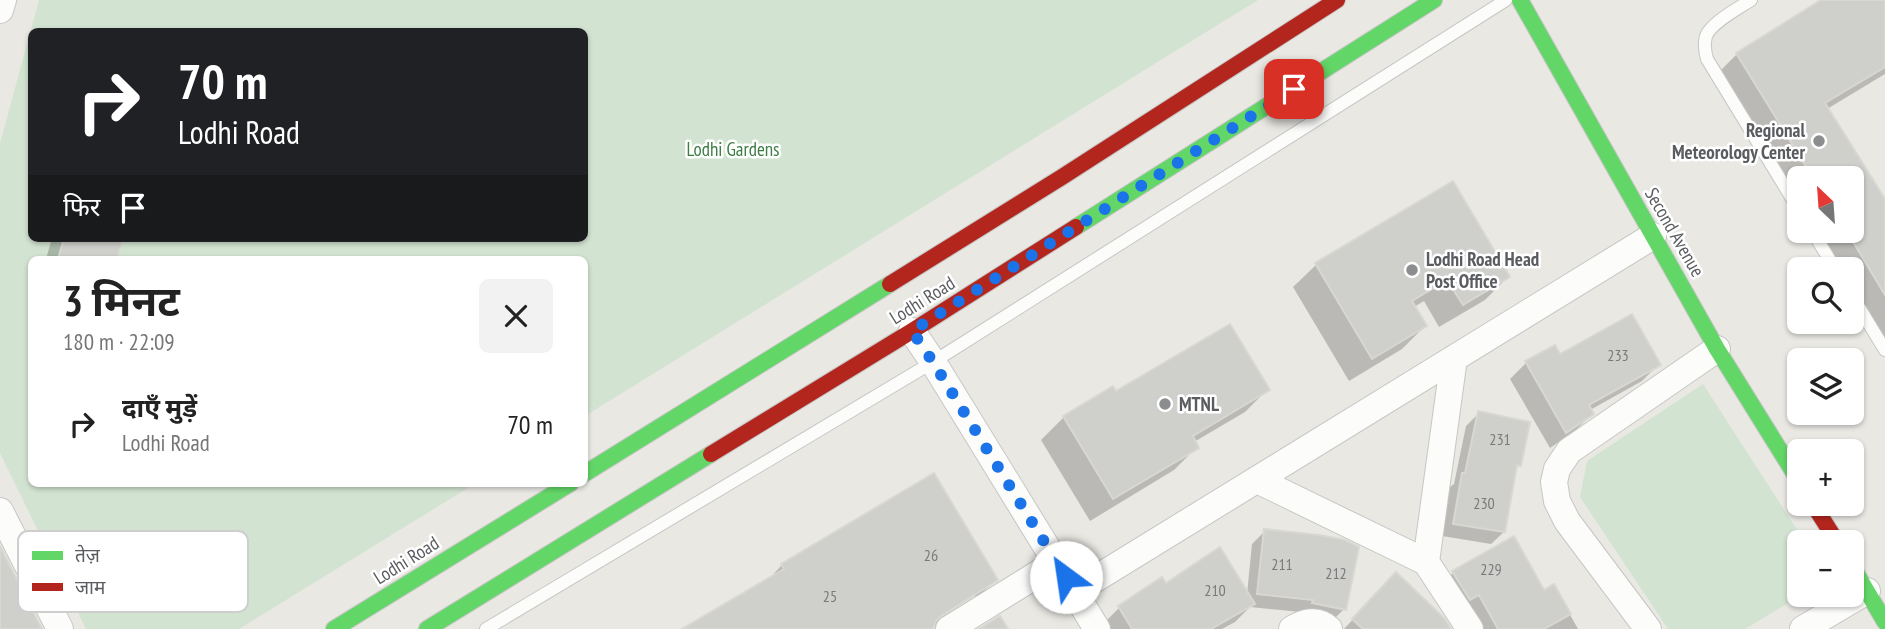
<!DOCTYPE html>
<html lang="hi">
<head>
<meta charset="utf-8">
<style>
  body { margin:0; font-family:"PT Sans Narrow","Noto Sans Devanagari",sans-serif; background:#f2f2f2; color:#222; height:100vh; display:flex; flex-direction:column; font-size:26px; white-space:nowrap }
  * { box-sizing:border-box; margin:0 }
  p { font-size:23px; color:#767676 }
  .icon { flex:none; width:38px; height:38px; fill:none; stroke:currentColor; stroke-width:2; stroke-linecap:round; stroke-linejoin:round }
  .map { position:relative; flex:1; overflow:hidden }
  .panel { position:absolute; left:28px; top:256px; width:560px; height:231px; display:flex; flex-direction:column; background:#fff; border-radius:10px; box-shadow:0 2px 5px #0004 }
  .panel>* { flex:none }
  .top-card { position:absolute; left:28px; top:28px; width:560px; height:214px; border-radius:10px; box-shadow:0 2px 5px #0004; background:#202124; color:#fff; overflow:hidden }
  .needle { width:46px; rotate:335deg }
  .buttons { position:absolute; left:1787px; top:166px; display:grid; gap:14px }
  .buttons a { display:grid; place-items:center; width:77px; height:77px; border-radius:10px; background:#fff; box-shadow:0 2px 5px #0004; font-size:35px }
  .pin { position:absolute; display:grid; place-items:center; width:60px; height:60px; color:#fff; margin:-30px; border-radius:14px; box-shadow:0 4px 10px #0006 }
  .me { position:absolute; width:77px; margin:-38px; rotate:329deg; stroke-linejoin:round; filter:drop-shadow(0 0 5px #0008) }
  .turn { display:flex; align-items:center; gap:24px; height:147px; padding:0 35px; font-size:32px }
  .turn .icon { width:91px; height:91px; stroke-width:2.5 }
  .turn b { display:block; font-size:49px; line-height:60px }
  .then { display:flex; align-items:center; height:66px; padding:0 35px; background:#0003; gap:14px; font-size:26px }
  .round { display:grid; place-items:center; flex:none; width:74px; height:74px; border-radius:10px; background:#f2f2f2 }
  .summary { display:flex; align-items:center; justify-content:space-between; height:119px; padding:0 35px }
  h1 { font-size:42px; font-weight:700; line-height:52px }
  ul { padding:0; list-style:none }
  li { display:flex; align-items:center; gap:21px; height:98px; padding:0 35px }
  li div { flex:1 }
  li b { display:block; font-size:26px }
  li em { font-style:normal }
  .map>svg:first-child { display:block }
  .green { fill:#d2e4d1; fill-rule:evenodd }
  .shadow { fill:#0003; fill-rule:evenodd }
  .building { fill:#cfcfcc; stroke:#d8d7d2; stroke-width:2 }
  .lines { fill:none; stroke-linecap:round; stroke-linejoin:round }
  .lane-casing { stroke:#c6c6c5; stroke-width:14 }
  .street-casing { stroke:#c6c6c5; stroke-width:28 }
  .fast-casing { stroke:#c5c5c5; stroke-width:18 }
  .jam-casing { stroke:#c5c5c5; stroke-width:18 }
  .lane { stroke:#fcfcfb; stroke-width:12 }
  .street { stroke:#fcfcfb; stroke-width:26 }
  .fast { stroke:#63d668; stroke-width:16 }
  .jam { stroke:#b3261e; stroke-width:16 }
  .route { stroke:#1a73e8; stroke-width:12; stroke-dasharray:0 21.6 }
  .poi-dot { fill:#8c8d8e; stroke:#fff; stroke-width:2.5 }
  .labels { text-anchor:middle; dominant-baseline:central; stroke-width:5; stroke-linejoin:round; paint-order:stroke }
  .number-label { font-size:16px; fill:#787a7c }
  .poi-label { font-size:19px; font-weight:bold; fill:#5a5c60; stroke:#fff; text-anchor:start }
  .park-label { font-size:19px; fill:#3c7d43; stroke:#fff }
  .street-label { font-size:19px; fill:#5a5c60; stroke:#fff }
  .key { fill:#fff; stroke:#cececf; stroke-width:2 }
  .key-label { font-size:19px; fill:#5a5c60 }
</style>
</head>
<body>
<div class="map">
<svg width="1885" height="629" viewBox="0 0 1885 629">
  <rect width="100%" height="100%" fill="#e9e8e3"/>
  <!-- green -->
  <path class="green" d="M39 0H1258L585 416 584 259H32V483H476L239 629H86L0 453V143ZM32 32H584V238H32Z
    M1703 384 1805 542H1799V595H1802L1745 629H1668L1580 497 1587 461Z"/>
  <!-- shadow -->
  <path class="shadow" d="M1825 0H1885V74L1827 109 1885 203V354L1852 299V270H1833L1809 231H1852V178H1799V214L1714 77 1737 54Z
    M1452 183 1508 277 1485 300 1439 327 1424 301 1414 307 1425 326 1402 349 1349 381 1293 287 1316 265Z
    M52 238H121L115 259H46Z
    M1559 356 1658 365 1642 381 1590 410 1592 414 1576 430 1550 448 1510 379 1526 363Z
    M1267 390 1245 412 1194 442 1197 447 1174 470 1090 521 1041 440 1064 417 1116 394Z
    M1479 413 1519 465 1515 469 1504 532 1491 544 1442 536 1450 487 1454 484 1466 426Z
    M1265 531 1344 609 1331 622 1301 612 1250 607 1235 622 1222 629H1103L1101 626 1119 608 1165 585 1247 594 1252 544Z
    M1513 539 1543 592 1554 586 1578 629H1478L1440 585 1453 573Z
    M782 565 995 580 975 600 933 627V629H690L766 582ZM975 593V597L934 622 932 619Z
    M1379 591 1447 629H1344Z"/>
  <!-- building -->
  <path class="building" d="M1821 0H1885V67L1825 103 1885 199V295L1852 240V178H1813L1736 53Z
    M1453 181 1510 277 1463 305 1447 280 1412 301 1427 326 1372 359 1315 263Z
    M64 238H123L117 259H58Z
    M1632 314 1661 365 1589 405 1594 414 1566 433 1525 361 1555 345 1560 354Z
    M1230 324 1270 390 1193 436 1199 448 1113 499 1063 416 1113 386 1116 391Z
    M1478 411 1530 422 1521 466 1517 465 1505 532 1453 524 1462 473H1465Z
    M934 473 998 580 941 616 936 621 933 629H682L784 569 781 564Z
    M1264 529 1319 535 1345 540 1359 547 1346 610 1312 603 1313 600 1257 594Z
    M1514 536 1544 590 1554 584 1571 614 1544 629H1498L1479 595 1470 600 1452 571Z
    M0 546 29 604 42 629H0Z
    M1220 547 1255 604 1211 629H1132L1118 606 1162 577 1166 583Z
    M1396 572 1444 618 1451 629H1363L1352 619Z
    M1000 616 1008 629H979Z"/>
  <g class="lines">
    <defs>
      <path id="lane" d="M1751 0C1739 8 1712 22 1706 36 1704 44 1705 52 1707 59L1799 210
        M1812 231 1836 270
        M1852 296 1885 350
        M486 629 933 362 1506 0"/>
      <path id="street" d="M0 10 3 0
        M912 331 933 362 1097 629
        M1454 358 1426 562 1470 629
        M1257 480 1426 562
        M0 511 60 629
        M1074 592 1653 236
        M949 629 1057 562
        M1292 629C1304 622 1318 618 1329 629
        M1648 629 1567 521 1557 501 1554 482 1557 469 1569 451 1717 349
        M1803 629 1867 591"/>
      <path id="fast" d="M1520 0 1717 349 1799 481
        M1076 227 1434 0
        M584 474 890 284
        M1852 566 1885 622
        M334 629 571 483
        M427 629 711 454"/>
      <path id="jam" d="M890 284 1062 177 1337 0
        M711 454 912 331 1076 227
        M1813 504 1837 542"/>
    </defs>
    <!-- lane casing -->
    <use href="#lane" class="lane-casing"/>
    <!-- street casing -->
    <use href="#street" class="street-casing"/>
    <!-- fast casing -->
    <use href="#fast" class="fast-casing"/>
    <!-- jam casing -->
    <use href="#jam" class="jam-casing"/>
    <!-- lane -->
    <use href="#lane" class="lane"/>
    <!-- street -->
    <use href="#street" class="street"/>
    <!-- fast -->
    <use href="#fast" class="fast"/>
    <!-- jam -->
    <use href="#jam" class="jam"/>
  </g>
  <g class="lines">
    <!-- route -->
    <path class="route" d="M1066 577 933 362 912 331 1294 89"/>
  </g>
  <!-- markers -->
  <g class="poi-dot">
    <circle cx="1819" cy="141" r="7"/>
    <circle cx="1412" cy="270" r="7"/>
    <circle cx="1165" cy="404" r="7"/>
  </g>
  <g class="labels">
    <!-- number labels -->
    <g class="number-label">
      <text x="1618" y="355">233</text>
      <text x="1500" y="439">231</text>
      <text x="1484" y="503">230</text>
      <text x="931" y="555">26</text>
      <text x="1282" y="564">211</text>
      <text x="1491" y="569">229</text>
      <text x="1336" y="573">212</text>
      <text x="1215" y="590">210</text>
      <text x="830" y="596">25</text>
    </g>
    <!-- poi labels -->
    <g class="poi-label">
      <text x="1805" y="130" text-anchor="end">Regional<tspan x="1805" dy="22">Meteorology Center</tspan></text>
      <text x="1426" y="259">Lodhi Road Head<tspan x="1426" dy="22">Post Office</tspan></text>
      <text x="1179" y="404">MTNL</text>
    </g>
    <!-- park labels -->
    <g class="park-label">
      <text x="733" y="149">Lodhi Gardens</text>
    </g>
    <!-- street labels -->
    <g class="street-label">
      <text transform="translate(1675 232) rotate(60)">Second Avenue</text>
      <text transform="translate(922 300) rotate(-32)">Lodhi Road</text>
      <text transform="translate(406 560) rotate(-32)">Lodhi Road</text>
    </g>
  </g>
  <!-- legend -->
  <rect x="18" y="531" width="230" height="81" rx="10" class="key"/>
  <rect x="32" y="551" width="31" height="9" fill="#63d668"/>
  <rect x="32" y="583" width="31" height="8" fill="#b3261e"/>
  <g class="key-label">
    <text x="75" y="562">तेज़</text>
    <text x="75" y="594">जाम</text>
  </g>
</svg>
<div class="buttons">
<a><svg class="needle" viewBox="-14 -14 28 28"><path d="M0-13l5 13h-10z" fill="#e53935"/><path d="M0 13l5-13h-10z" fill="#767676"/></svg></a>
<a><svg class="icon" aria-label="search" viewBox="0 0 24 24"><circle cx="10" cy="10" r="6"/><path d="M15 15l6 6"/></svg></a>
<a><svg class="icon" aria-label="layers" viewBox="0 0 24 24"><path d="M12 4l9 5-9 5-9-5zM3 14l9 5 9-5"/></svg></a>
<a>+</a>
<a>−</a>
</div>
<div class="pin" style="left:1294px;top:89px;background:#d93025"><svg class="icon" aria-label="arrive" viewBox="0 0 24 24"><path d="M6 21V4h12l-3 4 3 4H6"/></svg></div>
<svg class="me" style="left:1066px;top:577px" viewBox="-20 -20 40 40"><circle r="19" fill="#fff"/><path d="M0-13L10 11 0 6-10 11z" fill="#1a73e8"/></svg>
<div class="top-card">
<div class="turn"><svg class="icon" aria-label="right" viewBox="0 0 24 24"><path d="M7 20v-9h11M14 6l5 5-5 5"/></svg><div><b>70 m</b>Lodhi Road</div></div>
<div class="then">फिर<svg class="icon" aria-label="arrive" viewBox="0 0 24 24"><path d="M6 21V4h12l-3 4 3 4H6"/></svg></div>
</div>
<section class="panel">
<div class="summary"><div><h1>3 मिनट</h1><p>180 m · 22:09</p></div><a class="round"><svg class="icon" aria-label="close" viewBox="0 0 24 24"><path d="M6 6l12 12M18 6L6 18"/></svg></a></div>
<ul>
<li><svg class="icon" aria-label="right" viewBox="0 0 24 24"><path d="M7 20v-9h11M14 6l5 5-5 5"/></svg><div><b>दाएँ मुड़ें</b><p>Lodhi Road</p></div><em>70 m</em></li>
</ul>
</section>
</div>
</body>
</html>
